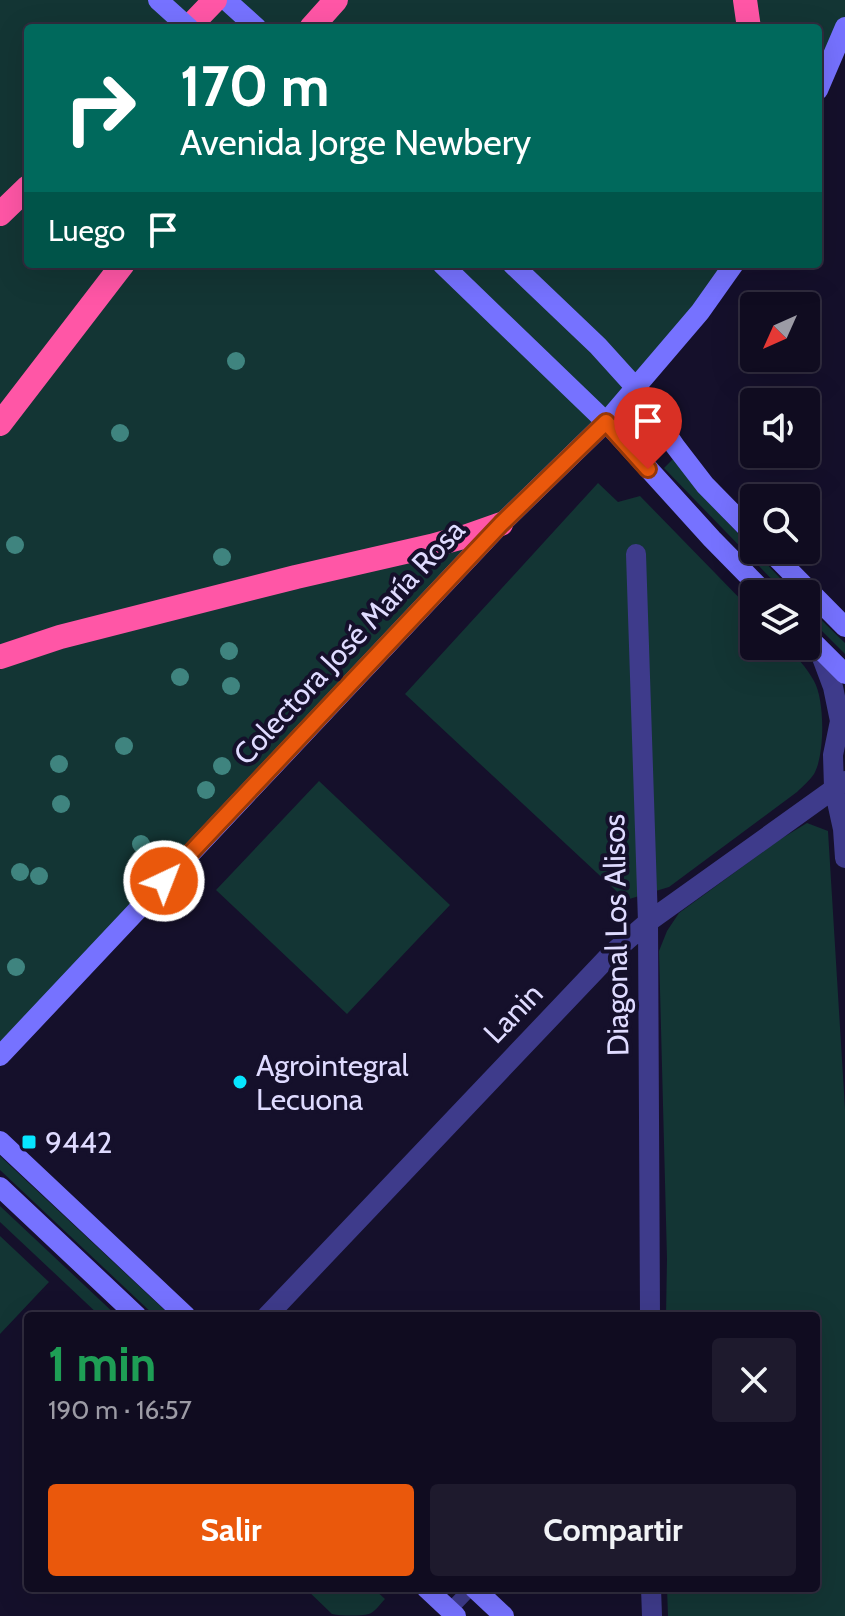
<!DOCTYPE html>
<html lang="es">
<head>
<meta charset="utf-8">
<style>
  body { margin:0; font-family:Cabin,sans-serif; background:#1e1a2d; color:#f1f3f6; height:100vh; display:flex; flex-direction:column; font-size:30px; white-space:nowrap }
  * { box-sizing:border-box; margin:0 }
  p { font-size:26px; color:#9c9ba5 }
  .icon { flex:none; width:44px; height:44px; fill:none; stroke:currentColor; stroke-width:2; stroke-linecap:round; stroke-linejoin:round }
  .map { position:relative; flex:1; overflow:hidden }
  .details { position:absolute; left:24px; top:1312px; width:796px; height:280px; display:flex; flex-direction:column; background:#100c20; border-radius:8px; box-shadow:0 8px 32px #0002,0 0 0 2px #302c3e }
  .details>* { flex:none }
  .guide { position:absolute; left:24px; top:24px; width:798px; height:244px; border-radius:8px; box-shadow:0 8px 32px #0002,0 0 0 2px #302c3e; background:#00695c; color:#fff; overflow:hidden }
  .needle { width:52px; rotate:225deg }
  .buttons { position:absolute; left:740px; top:292px; display:grid; gap:16px }
  .buttons a { display:grid; place-items:center; width:80px; height:80px; border-radius:8px; background:#100c20; box-shadow:0 8px 32px #0002,0 0 0 2px #302c3e; font-size:40px }
  .pin { position:absolute; display:grid; place-items:center; width:68px; height:68px; color:#fff; margin:-82px -34px; border-radius:50% 50% 50% 0; rotate:-45deg; box-shadow:0 0 8px #0007 }
  .pin .icon { rotate:45deg }
  .me { position:absolute; width:88px; margin:-44px; rotate:43deg; stroke-linejoin:round; filter:drop-shadow(0 0 6px #0008) }
  .turn { display:flex; align-items:center; gap:28px; height:168px; padding:0 24px; font-size:36px }
  .turn .icon { width:104px; height:104px; stroke-width:2.5 }
  .turn b { display:block; font-size:56px; line-height:68px }
  .then { display:flex; align-items:center; height:76px; padding:0 24px; background:#0003; gap:16px; font-size:30px }
  .round { display:grid; place-items:center; flex:none; width:84px; height:84px; border-radius:8px; background:#1e1a2d }
  .head { display:flex; align-items:center; justify-content:space-between; height:136px; padding:0 24px }
  h1 { font-size:48px; font-weight:700; line-height:60px; color:#1e9e55 }
  .action { display:flex; gap:16px; margin-top:auto; padding:16px 24px }
  .action a { flex:1; height:92px; border-radius:8px; background:#ea580c; color:#fff; font-size:32px; font-weight:700; line-height:92px; text-align:center }
  .action a+a { background:#1e1a2d; color:#f1f3f6 }
  .map>svg:first-child { display:block }
  .green { fill:#133534 }
  .lines { fill:none; stroke-linecap:round; stroke-linejoin:round }
  .lane { stroke:#3e3b8b; stroke-width:14 }
  .street { stroke:#3e3b8b; stroke-width:20 }
  .secondary { stroke:#7672ff; stroke-width:20 }
  .highway { stroke:#ff56a6; stroke-width:24 }
  .secondary-bridge { stroke:#7672ff; stroke-width:20 }
  .tree { fill:#3f847f }
  .route-casing { stroke:#983908; stroke-width:20 }
  .route { stroke:#ea580c; stroke-width:14 }
  .poi-dot { fill:#07e5ff; stroke:#15102b; stroke-width:3 }
  .labels { text-anchor:middle; dominant-baseline:central; stroke-width:8; stroke-linejoin:round; paint-order:stroke }
  .street-label { font-size:30px; fill:#dfdbff; stroke:#15102b }
  .poi-label { font-size:30px; fill:#dfdbff; stroke:#15102b; text-anchor:start }
</style>
</head>
<body>
<div class="map">
<svg width="845" height="1616" viewBox="0 0 845 1616">
  <rect width="100%" height="100%" fill="#15102b"/>
  <!-- green -->
  <path class="green" d="M0 0H845V27L818 90V28H28V264H734L700 312 0 1056Z
    M674 458 697 490 795 594H786L664 468Z
    M598 483 618 502 640 496 754 613V646H786C796 656 807 668 814 681 825 700 825 755 814 774 810 780 802 787 797 792L669 887 626 900 405 694Z
    M806 605 845 643V654L806 615Z
    M319 781 450 905 347 1014 216 890Z
    M807 823 828 831 845 1109V1616H668L667 1588H816V1316H666L667 1259 659 951 667 931 679 913 779 840Z
    M0 1156 171 1316H155L0 1170Z
    M0 1206 117 1316H100L0 1222Z
    M0 1236 49 1282 0 1334Z
    M305 1588H373L385 1599C380 1604 375 1612 369 1614 360 1616 342 1616 332 1614Z"/>
  <g class="lines">
    <!-- lane -->
    <path class="lane" d="M450 1610 471 1588"/>
    <!-- street -->
    <path class="street" d="M636 554 648 922 650 1316
      M818 647 833 687 840 721 833 755 834 788 843 829 845 858
      M267 1316 610 955 648 922 845 781
      M651 1588 652 1616"/>
    <!-- secondary -->
    <path class="secondary" d="M226 0 257 28
      M818 90 845 27
      M442 264 606 422 712 539 766 594
      M512 264 598 346 636 388 675 446 705 485 754 535
      M769 550 845 627
      M806 635 845 674
      M0 1056 501 524 606 422 700 312 734 264
      M0 1141 186 1316
      M0 1187 137 1316
      M426 1588 456 1616
      M474 1588 504 1616"/>
    <!-- highway -->
    <path class="highway" d="M745 0 749 28
      M188 28 215 0
      M311 28 336 0
      M0 214 28 187
      M0 424 123 264
      M0 657 60 637 296 577 431 546 467 536 501 524"/>
    <!-- secondary-bridge -->
    <path class="secondary-bridge" d="M158 0 189 28"/>
  </g>
  <!-- trees -->
  <g class="tree">
    <circle cx="236" cy="361" r="9"/>
    <circle cx="120" cy="433" r="9"/>
    <circle cx="15" cy="545" r="9"/>
    <circle cx="222" cy="557" r="9"/>
    <circle cx="229" cy="651" r="9"/>
    <circle cx="180" cy="677" r="9"/>
    <circle cx="231" cy="686" r="9"/>
    <circle cx="124" cy="746" r="9"/>
    <circle cx="59" cy="764" r="9"/>
    <circle cx="222" cy="766" r="9"/>
    <circle cx="206" cy="790" r="9"/>
    <circle cx="61" cy="804" r="9"/>
    <circle cx="141" cy="844" r="9"/>
    <circle cx="20" cy="872" r="9"/>
    <circle cx="39" cy="876" r="9"/>
    <circle cx="16" cy="967" r="9"/>
  </g>
  <g class="lines">
    <defs>
      <path id="route" d="M164 881 501 524 606 422 648 469"/>
    </defs>
    <!-- route casing -->
    <use href="#route" class="route-casing"/>
    <!-- route -->
    <use href="#route" class="route"/>
  </g>
  <!-- markers -->
  <g class="poi-dot">
    <circle cx="240" cy="1082" r="8"/>
    <rect x="21" y="1134" width="16" height="16" rx="4"/>
  </g>
  <g class="labels">
    <!-- street labels -->
    <g class="street-label">
      <text transform="translate(349 642) rotate(-47)">Colectora José María Rosa</text>
      <text transform="translate(616 935) rotate(-91)">Diagonal Los Alisos</text>
      <text transform="translate(513 1013) rotate(-46)">Lanin</text>
    </g>
    <!-- poi labels -->
    <g class="poi-label">
      <text x="256" y="1065">Agrointegral<tspan x="256" dy="34">Lecuona</tspan></text>
      <text x="45" y="1142">9442</text>
    </g>
  </g>
</svg>
<div class="buttons">
<a><svg class="needle" viewBox="-14 -14 28 28"><path d="M0-13l5 13h-10z" fill="#e53935"/><path d="M0 13l5-13h-10z" fill="#9c9ba5"/></svg></a>
<a><svg class="icon" aria-label="sound" viewBox="0 0 24 24"><path d="M4 9h4l5-4v14l-5-4H4zM17 9q2 3 0 6"/></svg></a>
<a><svg class="icon" aria-label="search" viewBox="0 0 24 24"><circle cx="10" cy="10" r="6"/><path d="M15 15l6 6"/></svg></a>
<a><svg class="icon" aria-label="layers" viewBox="0 0 24 24"><path d="M12 4l9 5-9 5-9-5zM3 14l9 5 9-5"/></svg></a>
</div>
<div class="pin" style="left:648px;top:469px;background:#d93025"><svg class="icon" aria-label="arrive" viewBox="0 0 24 24"><path d="M6 21V4h12l-3 4 3 4H6"/></svg></div>
<svg class="me" style="left:164px;top:881px" viewBox="-20 -20 40 40"><circle r="17" fill="#ea580c" stroke="#fff" stroke-width="3"/><path d="M0-11L8 9 0 5-8 9z" fill="#fff"/></svg>
<div class="guide">
<div class="turn"><svg class="icon" aria-label="right" viewBox="0 0 24 24"><path d="M7 20v-9h11M14 6l5 5-5 5"/></svg><div><b>170 m</b>Avenida Jorge Newbery</div></div>
<div class="then">Luego<svg class="icon" aria-label="arrive" viewBox="0 0 24 24"><path d="M6 21V4h12l-3 4 3 4H6"/></svg></div>
</div>
<section class="details">
<div class="head"><div><h1>1 min</h1><p>190 m · 16:57</p></div><a class="round"><svg class="icon" aria-label="close" viewBox="0 0 24 24"><path d="M6 6l12 12M18 6L6 18"/></svg></a></div>
<div class="action"><a>Salir</a><a>Compartir</a></div>
</section>
</div>
</body>
</html>
